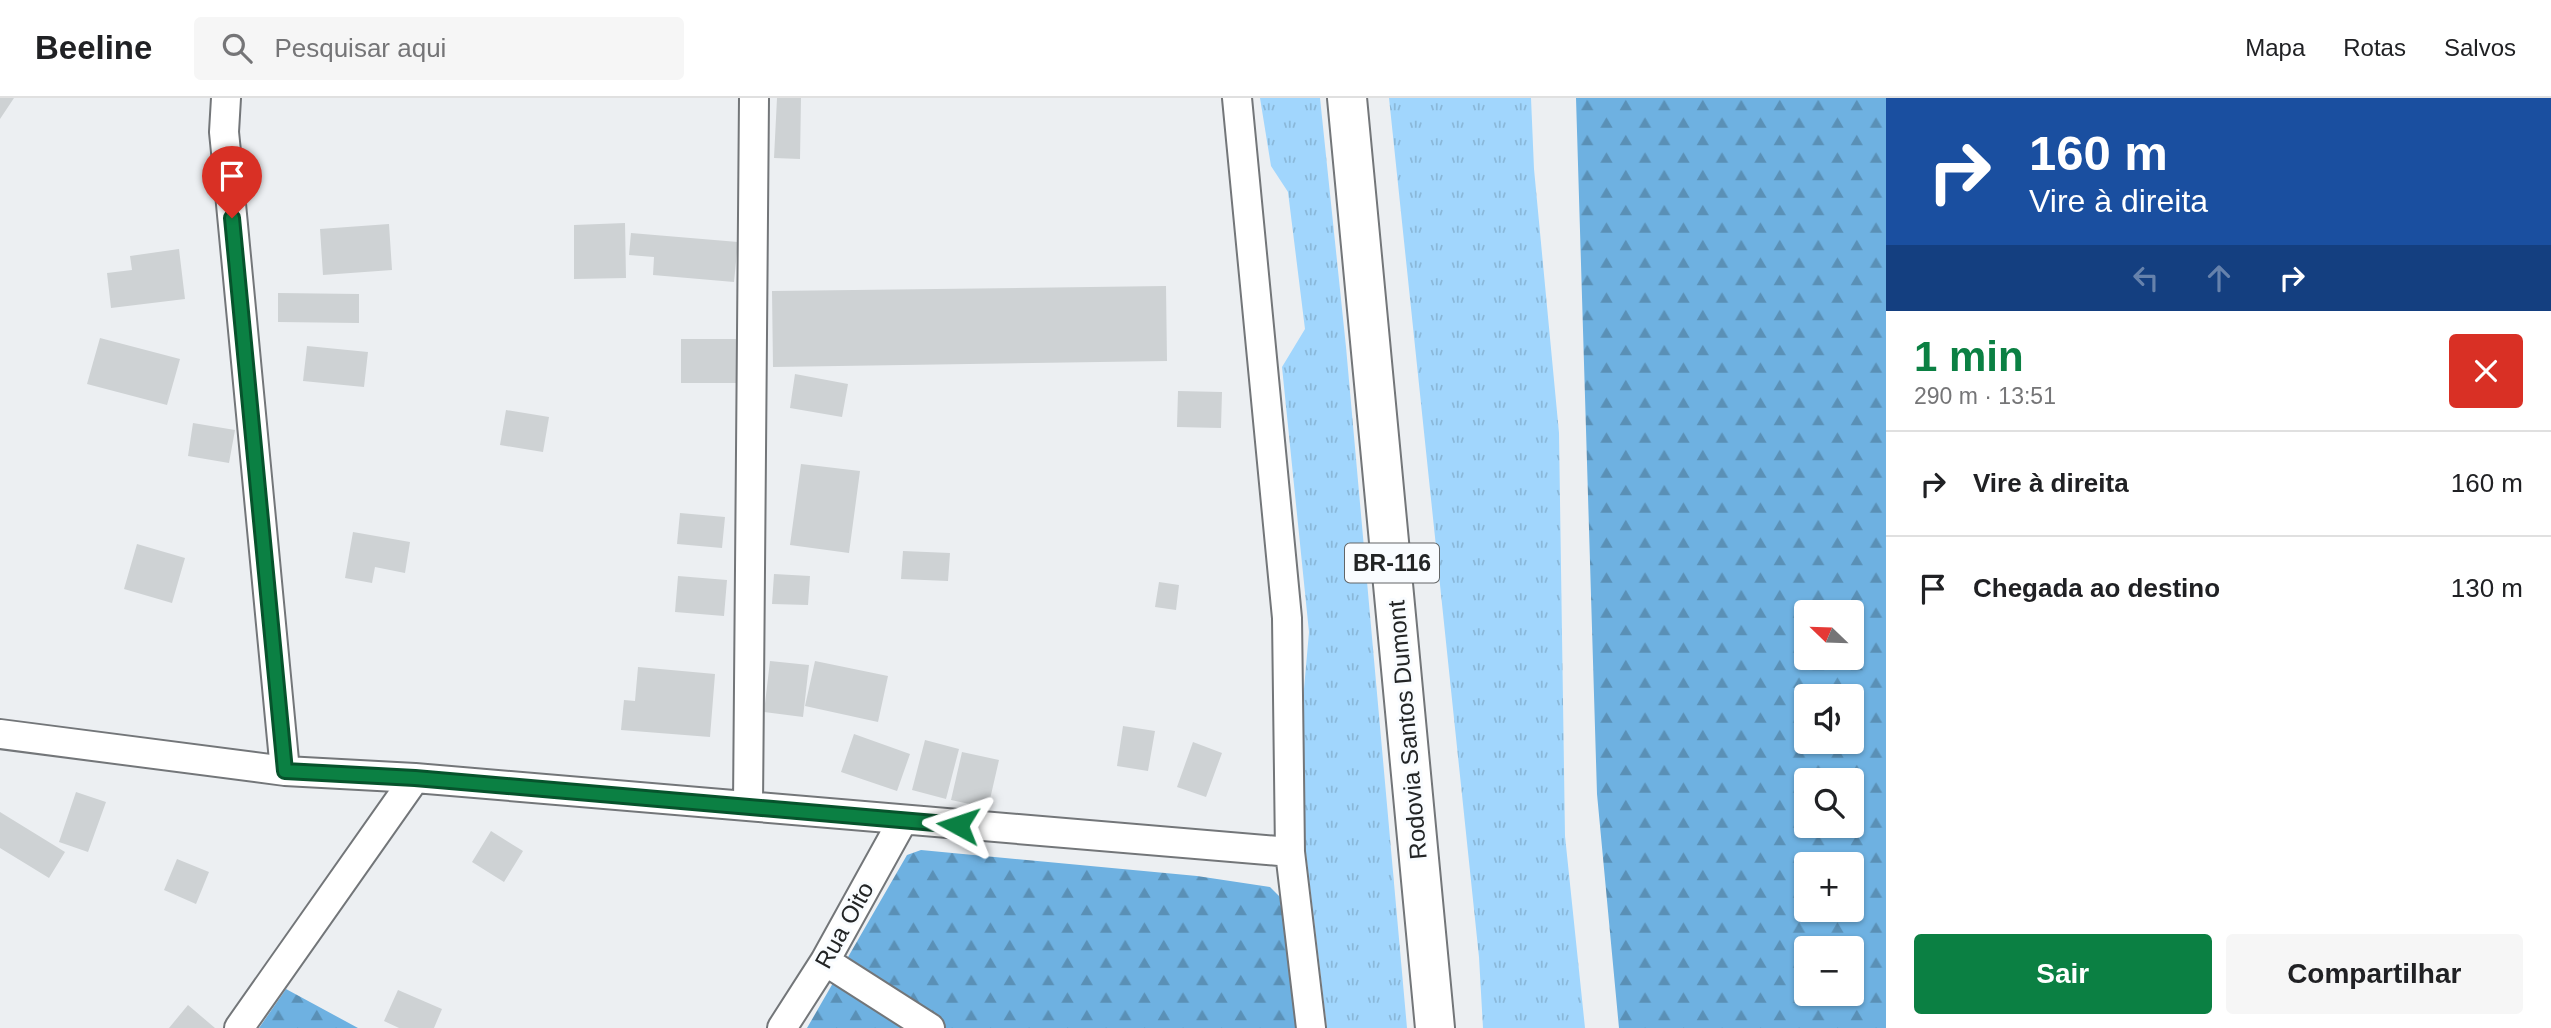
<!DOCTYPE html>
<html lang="pt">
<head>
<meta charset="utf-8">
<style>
  body { margin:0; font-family:Helvetica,sans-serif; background:#f6f6f6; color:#202124; height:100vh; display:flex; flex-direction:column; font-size:26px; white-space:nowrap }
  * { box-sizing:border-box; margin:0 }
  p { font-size:23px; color:#757577 }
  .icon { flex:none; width:38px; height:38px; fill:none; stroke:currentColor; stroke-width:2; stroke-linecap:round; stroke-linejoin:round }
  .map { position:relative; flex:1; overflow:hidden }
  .sheet { display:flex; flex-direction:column; background:#fff; width:665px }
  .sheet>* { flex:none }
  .guide { background:#1a4fa0; color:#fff; overflow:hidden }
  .needle { width:46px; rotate:293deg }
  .fabs { position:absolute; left:1794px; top:502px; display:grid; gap:14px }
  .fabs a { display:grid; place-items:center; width:70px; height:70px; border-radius:7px; background:#fff; box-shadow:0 2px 5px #0004; font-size:35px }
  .pin { position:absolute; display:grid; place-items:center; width:60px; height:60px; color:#fff; margin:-72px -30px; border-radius:50% 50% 50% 0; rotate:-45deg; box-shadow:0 0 7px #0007 }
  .pin .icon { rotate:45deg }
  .me { position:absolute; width:77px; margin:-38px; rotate:275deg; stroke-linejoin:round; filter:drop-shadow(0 0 5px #0008) }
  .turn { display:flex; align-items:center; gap:24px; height:147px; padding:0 28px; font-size:32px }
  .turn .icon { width:91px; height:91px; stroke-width:2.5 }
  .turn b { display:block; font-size:49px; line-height:60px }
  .lanes { display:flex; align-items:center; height:66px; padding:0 28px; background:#0003; justify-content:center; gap:35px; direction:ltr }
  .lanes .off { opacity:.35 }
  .round { display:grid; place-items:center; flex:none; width:74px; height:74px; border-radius:7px; background:#f6f6f6 }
  .summary { display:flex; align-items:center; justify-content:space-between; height:119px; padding:0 28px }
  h1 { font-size:42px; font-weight:700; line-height:52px; color:#0b8043 }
  .primary-button { display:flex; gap:14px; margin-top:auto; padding:14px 28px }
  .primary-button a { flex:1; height:80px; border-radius:7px; background:#0b8043; color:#fff; font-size:28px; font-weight:700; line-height:80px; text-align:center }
  .primary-button a+a { background:#f6f6f6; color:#202124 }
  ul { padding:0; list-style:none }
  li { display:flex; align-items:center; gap:21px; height:105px; padding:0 28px; border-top:2px solid #e0e0e0 }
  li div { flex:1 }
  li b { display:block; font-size:26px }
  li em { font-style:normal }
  header { display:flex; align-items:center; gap:42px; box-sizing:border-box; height:98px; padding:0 35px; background:#fff; border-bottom:2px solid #e0e0e0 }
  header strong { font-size:33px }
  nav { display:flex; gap:38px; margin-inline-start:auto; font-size:24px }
  .search { width:490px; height:63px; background:#f6f6f6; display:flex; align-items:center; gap:18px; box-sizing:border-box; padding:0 24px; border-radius:7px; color:#757577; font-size:26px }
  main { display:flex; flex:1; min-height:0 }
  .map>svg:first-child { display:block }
  .grass { fill:url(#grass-tufts) }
  .forest { fill:url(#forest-firs); fill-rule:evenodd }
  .building { fill:#ced2d4 }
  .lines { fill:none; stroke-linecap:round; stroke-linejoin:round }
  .minor-casing { stroke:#737679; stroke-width:32 }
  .trunk-casing { stroke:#737679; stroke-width:42 }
  .minor { stroke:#fff; stroke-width:28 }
  .trunk { stroke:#fff; stroke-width:38 }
  .route-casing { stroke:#07532c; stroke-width:18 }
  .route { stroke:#0b8043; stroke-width:12 }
  .labels { text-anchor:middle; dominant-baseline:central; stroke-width:6; stroke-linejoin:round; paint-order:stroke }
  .shield { fill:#f9fcff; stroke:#626566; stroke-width:2 }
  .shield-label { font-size:23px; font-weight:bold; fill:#222425 }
  .street-label { font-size:24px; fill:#222425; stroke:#f9fcff }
</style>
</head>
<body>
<header>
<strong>Beeline</strong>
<div class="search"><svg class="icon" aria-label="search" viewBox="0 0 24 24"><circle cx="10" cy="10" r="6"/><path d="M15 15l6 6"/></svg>Pesquisar aqui</div>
<nav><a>Mapa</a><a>Rotas</a><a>Salvos</a></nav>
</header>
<main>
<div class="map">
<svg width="1886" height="930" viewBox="0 0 1886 930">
  <defs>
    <pattern id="grass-tufts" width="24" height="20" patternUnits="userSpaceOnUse" patternTransform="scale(1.75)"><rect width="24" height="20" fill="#a1d6fd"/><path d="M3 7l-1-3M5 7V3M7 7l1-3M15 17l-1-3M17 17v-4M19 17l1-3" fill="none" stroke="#8ab8d9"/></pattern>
    <pattern id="forest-firs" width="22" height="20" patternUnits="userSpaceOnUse" patternTransform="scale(1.75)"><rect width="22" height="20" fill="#6eb1e1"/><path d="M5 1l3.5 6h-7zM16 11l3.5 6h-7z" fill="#5a90b6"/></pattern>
  </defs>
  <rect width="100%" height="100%" fill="#eceff2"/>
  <!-- grass -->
  <path class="grass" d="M1260 0H1320L1346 249 1407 930H1327L1301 714V625L1309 534 1282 269 1305 231 1288 94 1271 68Z
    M1389 0H1531L1534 71 1559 335 1565 738 1585 930H1483L1479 859Z"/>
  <!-- forest -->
  <path class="forest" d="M1576 0H1886V930H1619L1597 696ZM1806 514H1852V560H1806ZM1806 598H1852V644H1806ZM1806 682H1852V728H1806ZM1806 766H1852V812H1806ZM1806 850H1852V896H1806Z
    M921 752 1197 778 1270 789 1288 807 1305 930H807L907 757Z
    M286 891 358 930H259Z"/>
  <!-- building -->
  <path class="building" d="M0 0H14L0 21Z
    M777 0H801L800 61 774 60Z
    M625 125 626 180 574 181V127Z
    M389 126 392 172 323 177 320 131Z
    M631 135 738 144 734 184 653 177 654 159 629 157Z
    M179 151 185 201 111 210 107 175 132 172 130 158Z
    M1166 188 1167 263 773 269 772 193Z
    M278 195 359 196V225L278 224Z
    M100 240 180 261 167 307 87 286Z
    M681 241H738L737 285H681Z
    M307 248 368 254 364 289 303 283Z
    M795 276 848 286 842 319 790 310Z
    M1178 293 1222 294 1221 330 1177 329Z
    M506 312 549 319 543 354 500 347Z
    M193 325 235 332 229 365 188 358Z
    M801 366 860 373 849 455 790 447Z
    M680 415 725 419 722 450 677 446Z
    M353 434 410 444 405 475 375 469 372 485 345 480Z
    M137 446 185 460 172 505 124 491Z
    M903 453 950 455 948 483 901 481Z
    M774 476 810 478 808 507 772 506Z
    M678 478 727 482 724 518 675 514Z
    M1159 484 1179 487 1176 512 1155 509Z
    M770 563 809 567 803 619 764 614Z
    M815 563 888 578 878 624 805 608Z
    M638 569 715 576 710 639 621 632 624 602 635 603Z
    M1123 628 1155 633 1148 673 1117 668Z
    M854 636 910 656 897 693 841 674Z
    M925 642 959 651 946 701 912 692Z
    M1193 644 1222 655 1206 699 1177 689Z
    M962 654 999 662 988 710 951 702Z
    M76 694 106 704 88 754 59 744Z
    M0 714 65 754 49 780 0 750Z
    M491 733 523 753 504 784 472 764Z
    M177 761 209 774 196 806 164 792Z
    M398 892 442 911 434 930H399L384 923Z
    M188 907 215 930H169Z"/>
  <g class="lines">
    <defs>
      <path id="minor" d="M226 0 224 34 227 64 285 673
        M1237 0 1287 520 1290 754 1311 930
        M0 636 285 673 415 680 1290 754
        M748 707 754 0
        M825 863 930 930
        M239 930 415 680
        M782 930 825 863 903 722"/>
      <path id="trunk" d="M1347 0 1435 930"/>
    </defs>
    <!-- minor casing -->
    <use href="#minor" class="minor-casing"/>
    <!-- trunk casing -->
    <use href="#trunk" class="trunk-casing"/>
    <!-- minor -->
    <use href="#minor" class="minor"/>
    <!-- trunk -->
    <use href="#trunk" class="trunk"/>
  </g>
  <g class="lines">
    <defs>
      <path id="route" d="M232 120 285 673 415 680 958 727"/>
    </defs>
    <!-- route casing -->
    <use href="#route" class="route-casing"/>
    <!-- route -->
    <use href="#route" class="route"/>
  </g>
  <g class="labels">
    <!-- shield labels -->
    <rect class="shield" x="1345" y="445.5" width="94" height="39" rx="5"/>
    <g class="shield-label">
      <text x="1392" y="465">BR-116</text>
    </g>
    <!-- street labels -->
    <g class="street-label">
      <text transform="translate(1407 632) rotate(-95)">Rodovia Santos Dumont</text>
      <text transform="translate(844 827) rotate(-61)">Rua Oito</text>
    </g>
  </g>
</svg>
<div class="fabs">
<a><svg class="needle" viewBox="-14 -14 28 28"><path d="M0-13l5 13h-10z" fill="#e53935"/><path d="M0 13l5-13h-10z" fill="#757577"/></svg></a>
<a><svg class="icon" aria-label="sound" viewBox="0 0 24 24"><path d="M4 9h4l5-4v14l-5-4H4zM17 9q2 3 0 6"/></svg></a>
<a><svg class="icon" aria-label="search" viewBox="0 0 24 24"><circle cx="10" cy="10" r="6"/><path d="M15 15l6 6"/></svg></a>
<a>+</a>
<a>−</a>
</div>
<div class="pin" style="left:232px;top:120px;background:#d93025"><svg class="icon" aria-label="arrive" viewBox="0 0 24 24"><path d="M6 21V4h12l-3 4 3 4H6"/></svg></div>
<svg class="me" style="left:958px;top:727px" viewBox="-20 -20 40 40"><path d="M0-17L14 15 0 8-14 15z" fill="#0b8043" stroke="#fff" stroke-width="4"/></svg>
</div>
<section class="sheet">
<div class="guide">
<div class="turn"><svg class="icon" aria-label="right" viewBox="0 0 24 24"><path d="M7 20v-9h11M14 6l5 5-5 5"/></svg><div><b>160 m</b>Vire à direita</div></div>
<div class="lanes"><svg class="icon off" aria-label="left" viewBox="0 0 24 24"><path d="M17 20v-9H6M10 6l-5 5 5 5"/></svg><svg class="icon off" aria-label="ahead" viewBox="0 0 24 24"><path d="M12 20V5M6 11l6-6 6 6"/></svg><svg class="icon" aria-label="right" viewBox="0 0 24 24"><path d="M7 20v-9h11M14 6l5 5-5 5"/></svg></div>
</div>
<div class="summary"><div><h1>1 min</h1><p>290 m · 13:51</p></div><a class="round" style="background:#d93025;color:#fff"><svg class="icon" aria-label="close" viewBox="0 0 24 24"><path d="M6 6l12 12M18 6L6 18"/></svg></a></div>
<ul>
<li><svg class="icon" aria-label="right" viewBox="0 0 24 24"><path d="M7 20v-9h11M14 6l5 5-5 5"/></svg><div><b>Vire à direita</b></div><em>160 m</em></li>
<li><svg class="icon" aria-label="arrive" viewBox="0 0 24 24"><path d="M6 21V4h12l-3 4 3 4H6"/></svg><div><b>Chegada ao destino</b></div><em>130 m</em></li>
</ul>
<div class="primary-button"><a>Sair</a><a>Compartilhar</a></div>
</section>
</main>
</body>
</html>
